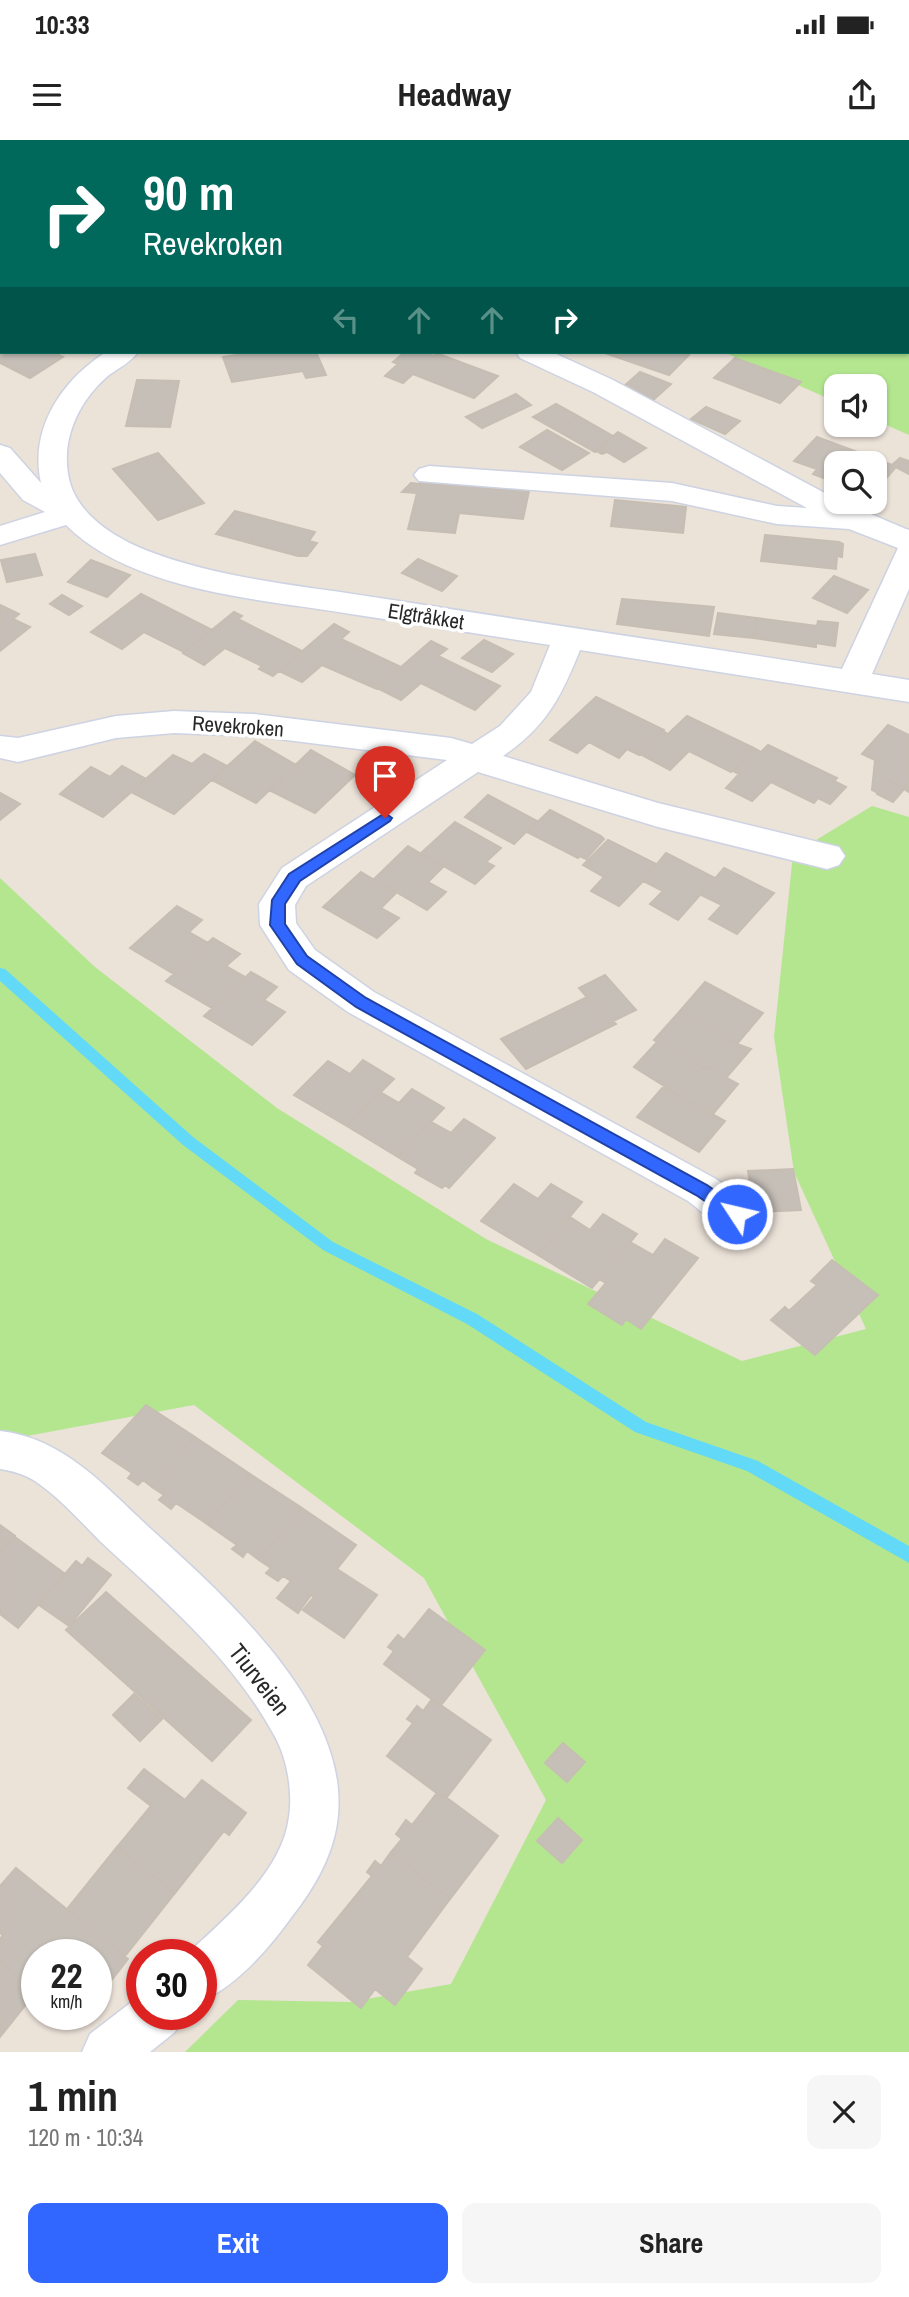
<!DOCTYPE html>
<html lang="en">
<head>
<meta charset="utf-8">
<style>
  body { margin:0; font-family:"Archivo Narrow",sans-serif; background:#f6f6f6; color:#222; height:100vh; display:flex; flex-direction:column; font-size:26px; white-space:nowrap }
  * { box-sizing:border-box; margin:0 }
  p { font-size:23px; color:#767676 }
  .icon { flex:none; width:38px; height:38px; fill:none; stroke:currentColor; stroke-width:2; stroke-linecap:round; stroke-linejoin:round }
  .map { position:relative; height:1912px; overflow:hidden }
  .side { display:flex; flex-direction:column; background:#fff; flex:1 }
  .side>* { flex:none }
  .hud { position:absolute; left:0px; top:0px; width:910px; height:214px; box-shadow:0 2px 5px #0004; background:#00695c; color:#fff; overflow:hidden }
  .fabs { position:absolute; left:824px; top:234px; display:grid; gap:14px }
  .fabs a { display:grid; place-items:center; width:63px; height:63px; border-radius:14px; background:#fff; box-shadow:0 2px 5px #0004; font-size:35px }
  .speed { position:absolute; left:21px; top:1799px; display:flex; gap:14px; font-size:35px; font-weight:700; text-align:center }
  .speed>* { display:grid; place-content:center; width:91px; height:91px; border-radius:50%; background:#fff; box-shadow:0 2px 5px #0004; line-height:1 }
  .speed small { font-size:18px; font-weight:400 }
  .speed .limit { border:10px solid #d22; background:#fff; color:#111 }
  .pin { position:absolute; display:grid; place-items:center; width:60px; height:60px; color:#fff; margin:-72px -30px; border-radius:50% 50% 50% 0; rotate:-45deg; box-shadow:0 0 7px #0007 }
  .pin .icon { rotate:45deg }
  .me { position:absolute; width:77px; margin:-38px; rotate:305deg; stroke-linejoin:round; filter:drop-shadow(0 0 5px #0008) }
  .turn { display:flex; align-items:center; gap:24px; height:147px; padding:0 28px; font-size:32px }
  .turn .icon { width:91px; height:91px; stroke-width:2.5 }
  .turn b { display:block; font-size:49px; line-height:60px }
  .lanes { display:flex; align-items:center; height:66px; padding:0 28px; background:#0003; justify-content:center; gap:35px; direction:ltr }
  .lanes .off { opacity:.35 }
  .round { display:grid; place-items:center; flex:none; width:74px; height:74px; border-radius:14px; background:#f6f6f6 }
  .summary { display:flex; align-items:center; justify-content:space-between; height:119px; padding:0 28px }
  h1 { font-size:42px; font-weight:700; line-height:52px }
  .action { display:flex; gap:14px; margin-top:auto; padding:14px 28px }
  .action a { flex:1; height:80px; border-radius:14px; background:#3166ff; color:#fff; font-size:28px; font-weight:700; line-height:80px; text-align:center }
  .action a+a { background:#f6f6f6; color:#222 }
  .status { display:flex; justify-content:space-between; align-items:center; height:49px; padding:0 35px; background:#fff; direction:ltr }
  .status svg { height:19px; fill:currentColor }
  header { display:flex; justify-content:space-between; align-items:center; height:91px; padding:0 28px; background:#fff; font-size:32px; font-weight:700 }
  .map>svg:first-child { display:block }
  .green { fill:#b4e690 }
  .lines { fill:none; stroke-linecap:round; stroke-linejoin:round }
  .stream { fill:#62d9f6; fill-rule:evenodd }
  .building { fill:#c6bfb8; stroke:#c6beb2; stroke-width:2 }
  .street-casing { stroke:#cdd3e2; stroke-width:3 }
  .secondary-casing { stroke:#cdd3e2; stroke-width:3 }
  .street { fill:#fff; fill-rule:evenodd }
  .secondary { fill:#fff; fill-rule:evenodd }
  .route { fill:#3166ff; stroke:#2042a6; stroke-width:2 }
  .labels { text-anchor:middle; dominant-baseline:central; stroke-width:7; stroke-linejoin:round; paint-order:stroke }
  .street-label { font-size:21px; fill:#282828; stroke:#fff }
  .near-street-label { font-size:24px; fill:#282828; stroke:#fff }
</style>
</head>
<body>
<div class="status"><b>10:33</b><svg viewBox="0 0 49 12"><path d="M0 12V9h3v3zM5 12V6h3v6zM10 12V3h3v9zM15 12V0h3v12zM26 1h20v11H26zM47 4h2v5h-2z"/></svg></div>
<header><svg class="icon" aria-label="menu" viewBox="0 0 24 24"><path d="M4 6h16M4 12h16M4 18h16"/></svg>Headway<svg class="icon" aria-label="share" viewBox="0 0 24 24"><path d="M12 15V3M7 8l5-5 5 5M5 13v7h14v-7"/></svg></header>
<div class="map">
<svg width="909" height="1912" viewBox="0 0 909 1912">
  <rect width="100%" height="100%" fill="#ebe2d8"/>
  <!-- green -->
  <path class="green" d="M492 0H815L821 2H496Z
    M909 61V295L875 280V247H836V262L724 212H908Z
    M872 666 909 677V1912H185L238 1860 350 1862 451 1844 546 1660 424 1438 194 1265 0 1301V738L95 827 277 968 486 1099 742 1221 866 1189 794 1032 774 897 793 714Z"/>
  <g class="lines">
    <!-- stream -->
    <path class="stream" d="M0 828 5 829 193 997 333 1102 477 1174 646 1282 758 1321 909 1406V1423L747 1331 635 1292 467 1184 323 1110 183 1005 0 841Z"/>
  </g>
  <!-- building -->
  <path class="building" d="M2 188V212H52L63 217 30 238 0 223Z
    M256 212H297L298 215 316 212 326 235 306 238 303 231 232 242 223 217Z
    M405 212H422L433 216 436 213 498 236 474 258 413 234 403 243 385 236 398 224 393 222Z
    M602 212H680L689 215 669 235Z
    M735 218 801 242 780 263 714 238Z
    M640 232 671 244 652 261 621 249Z
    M137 240 179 241 170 287 126 286Z
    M516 254 531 265 482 288 466 277Z
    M556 264 578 276 556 290 533 277Z
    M706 267 740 281 725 294 691 279Z
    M578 276 613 296 605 301 609 303 595 312 556 290Z
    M547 290 589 313 562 330 520 307Z
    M618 292 646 308 624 322 607 312 602 314 596 311Z
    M817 297 892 325 896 327 883 342 875 339V324H836V340L834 342 813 334 817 329 794 321Z
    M158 313 204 363 158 380 113 329Z
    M900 318 909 321V334L892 325Z
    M420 341 529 351 523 379 459 373 455 393 408 389 417 353 402 352 411 343 420 344Z
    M615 360 686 367 683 393 611 386Z
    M235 371 315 392 309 401 317 403 307 416H298L216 394Z
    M765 395 839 402 843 404 842 417 837 416 836 429 761 421Z
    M35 414 42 435 7 442 1 420Z
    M418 419 457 436 442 451 402 433Z
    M91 420 130 435 107 457 68 442Z
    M834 436 868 450 847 473 813 458Z
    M141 454 212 490 184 512 144 492 122 509 91 492Z
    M62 455 82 466 69 475 50 464Z
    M622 459 714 467 709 496 617 484Z
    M0 465 19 474 13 479 30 487 0 511Z
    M234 472 242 476 238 479 302 511 273 536 259 529 262 526 225 508 204 525 183 513Z
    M718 473 757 478 753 498 714 494Z
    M757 478 817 486 818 481 838 483 835 506 816 503V507L753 498Z
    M334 484 349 492 341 499 401 527 377 549 322 525 302 542 279 531Z
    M484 500 513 514 492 532 462 518Z
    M431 501 447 509 438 516 500 546 475 570 421 543 401 560 377 548Z
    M596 557 664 590 639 615 627 609 619 618 589 602 577 613 550 600Z
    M687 576 754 608 731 632 689 611 670 630 640 614 663 591 668 594Z
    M888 585 909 595V652L889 640 878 653 872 650 875 620 862 614Z
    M255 601 296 625 256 663 212 640Z
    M768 605 837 638 834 641 846 647 830 664 818 658 814 663 771 642 752 661 726 648 739 634 733 631 754 608 761 612Z
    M311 610 355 635 315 673 269 650Z
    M204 614 227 626 174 674 131 652 173 615 192 624Z
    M122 626 146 639 103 677 60 654 91 627 110 637Z
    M889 640 905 648 893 662 877 654Z
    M0 653 20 664 0 680Z
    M488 655 537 681 514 704 465 677Z
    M550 670 601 696 604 699 586 719 580 716 578 718 527 692Z
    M455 682 501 708 486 722 494 726 475 744 421 713Z
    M608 700 656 724 648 731 651 733 619 766 591 751 604 737 583 725Z
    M408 706 443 727 428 742 446 752 427 770 374 739Z
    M666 713 715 738 678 780 650 764 663 751 643 741Z
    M724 728 774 753 737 794 709 779 722 765 701 755Z
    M361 732 396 753 381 768 399 778 377 798 323 767Z
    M177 766 202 780 189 792 208 803 174 834 130 808Z
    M213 798 240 814 226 826 245 837 212 868 166 841Z
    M251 832 277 847 264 860 285 872 252 905 204 876Z
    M605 835 636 870 613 881 616 884 612 886 579 848Z
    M705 842 763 873 737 904 679 872Z
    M587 857 612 886 526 929 501 899Z
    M679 872 737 904 751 909 726 938 707 927 705 929 654 900Z
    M657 902 705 929 707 927 738 944 713 974 688 961 634 927Z
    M363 920 394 939 347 986 294 955 328 921 350 934Z
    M663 947 725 981 699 1012 637 977Z
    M412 949 444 968 398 1017 347 986 380 952 399 963Z
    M464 979 495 998 449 1048 445 1045 442 1048 415 1033 418 1029 398 1017 431 982 451 993Z
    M793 1029 801 1070 755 1072 748 1031Z
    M514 1044 538 1059 551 1044 582 1062 538 1115 481 1081Z
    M603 1074 637 1094 592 1148 538 1115 570 1077 590 1090Z
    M665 1099 698 1118 641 1189 626 1179 622 1185 588 1164 606 1143 599 1139 630 1102 653 1115Z
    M832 1120 878 1155 815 1215 771 1180 785 1167 789 1171 817 1145 811 1141Z
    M146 1265 195 1297 152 1347 143 1340 138 1345 128 1338 132 1333 102 1313Z
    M195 1297 250 1334 207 1384 176 1363 171 1369 159 1360 164 1355 152 1347Z
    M250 1334 302 1368 259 1420 247 1411 243 1417 232 1409 237 1405 207 1384Z
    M302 1368 356 1405 337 1429 377 1455 344 1498 303 1470 314 1457 311 1455 298 1473 277 1458 291 1441 283 1436 278 1441 266 1433 271 1428 259 1420Z
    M0 1385 15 1396 0 1413Z
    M15 1397 65 1434 18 1488 0 1474V1413Z
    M88 1418 111 1435 69 1486 39 1465 76 1421 82 1426Z
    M106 1452 251 1580 212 1621 66 1490Z
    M429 1469 485 1510 442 1564 437 1563 384 1524 394 1511 388 1507 398 1495 404 1500Z
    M134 1554 162 1579 140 1601 113 1575Z
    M432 1559 491 1600 447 1657 443 1655 442 1657 387 1616 413 1583 407 1579 417 1566 423 1571Z
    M563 1603 585 1622 567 1642 545 1623Z
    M144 1629 185 1660 202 1640 246 1673 229 1695 224 1691 175 1753 117 1707 151 1666 128 1648Z
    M437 1653 442 1657 443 1655 498 1696 450 1759 391 1712 402 1699 396 1694 406 1680 412 1685Z
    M558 1678 582 1700 562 1723 537 1701Z
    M117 1707 175 1753 125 1816 67 1769Z
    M391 1712 450 1759 407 1817 422 1829 395 1865 375 1849 361 1868 308 1825 323 1806 318 1802 372 1736 367 1732 375 1721 381 1726Z
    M16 1728 128 1819 100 1855 96 1852V1815H37V1854L0 1820V1799L3 1795 0 1793V1746Z
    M0 1820 35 1853 0 1897Z"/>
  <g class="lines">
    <defs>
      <path id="street" d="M471 0H496L497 2H472Z
        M811 0H846L847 2H812Z
        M908 3H909V17H908Z
        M908 64 909 65V81H908Z
        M106 212H138C131 222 119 228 109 235 78 261 59 302 70 343 80 377 117 399 148 411 223 440 307 446 386 459 538 483 690 505 842 529L898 408 849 389 777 384 672 361 419 341 414 335 419 329 429 326 672 343 777 366 807 368 593 252 520 218 516 212H552L613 240 836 359V362C846 362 895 385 909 390V449L872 534 909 540V562L580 510C561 557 546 587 503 616L658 663 839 707 845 716 839 725 827 729 658 687 478 632 306 746 295 765 296 783 315 810 374 852 716 1039 751 1063 757 1075 751 1087C725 1095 708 1076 688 1061L348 872 289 830 260 785 259 764 282 728 447 620 254 596 174 593 116 598 18 622 0 618V596L18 598 116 576 174 571 254 574 451 598 472 604 500 586 531 552 550 505C484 495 417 484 351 474 262 459 133 452 66 385L0 405V386L45 372 23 360 0 333V305L10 308 41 343C29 289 61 241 106 212Z
        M0 1291C65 1298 107 1349 152 1390 226 1457 348 1566 338 1675 335 1712 315 1747 293 1775 270 1807 237 1846 201 1861V1815H186C225 1778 282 1733 289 1677 293 1652 287 1617 274 1595 233 1519 164 1460 101 1402 80 1381 60 1358 35 1341 24 1334 13 1331 0 1329Z
        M142 1854V1874H183L175 1892 150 1912H82L90 1894Z"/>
      <path id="secondary" d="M252 0H277L251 2Z
        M297 0H325L326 2H298Z
        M0 141H2L0 158Z
        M908 171H909V187H908Z"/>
    </defs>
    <!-- street casing -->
    <use href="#street" class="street-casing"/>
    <!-- secondary casing -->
    <use href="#secondary" class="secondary-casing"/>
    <!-- street -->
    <use href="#street" class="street"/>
    <!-- secondary -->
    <use href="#secondary" class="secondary"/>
  </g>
  <!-- route -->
  <path class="route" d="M385 673 392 678 390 681 300 741 285 764V784L307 816 366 858 707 1045 743 1070 745 1074 743 1079H731L696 1055 356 867 297 824 270 785 272 760 289 734Z"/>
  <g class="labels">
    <!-- street labels -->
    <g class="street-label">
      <text transform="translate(426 476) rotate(9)">Elgtråkket</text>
      <text transform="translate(238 586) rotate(4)">Revekroken</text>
    </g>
    <!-- near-street labels -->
    <g class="near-street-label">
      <text transform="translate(260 1539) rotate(52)">Tiurveien</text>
    </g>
  </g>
</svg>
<div class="fabs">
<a><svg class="icon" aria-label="sound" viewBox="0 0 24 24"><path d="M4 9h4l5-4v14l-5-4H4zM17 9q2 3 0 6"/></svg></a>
<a><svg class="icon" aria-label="search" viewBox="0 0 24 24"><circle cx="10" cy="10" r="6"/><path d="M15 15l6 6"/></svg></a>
</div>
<div class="speed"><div>22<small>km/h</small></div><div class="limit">30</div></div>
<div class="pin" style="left:385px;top:678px;background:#d93025"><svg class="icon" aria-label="arrive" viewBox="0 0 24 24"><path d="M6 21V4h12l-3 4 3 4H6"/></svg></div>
<svg class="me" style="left:737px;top:1074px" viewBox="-20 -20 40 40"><circle r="17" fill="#3166ff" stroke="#fff" stroke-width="3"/><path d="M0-11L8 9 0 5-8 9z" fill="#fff"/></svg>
<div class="hud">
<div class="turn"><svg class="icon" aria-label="right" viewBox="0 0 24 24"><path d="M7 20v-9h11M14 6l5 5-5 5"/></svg><div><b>90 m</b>Revekroken</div></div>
<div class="lanes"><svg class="icon off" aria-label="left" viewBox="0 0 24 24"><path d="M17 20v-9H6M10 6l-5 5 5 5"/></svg><svg class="icon off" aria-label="ahead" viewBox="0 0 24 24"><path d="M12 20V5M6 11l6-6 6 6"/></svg><svg class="icon off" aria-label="ahead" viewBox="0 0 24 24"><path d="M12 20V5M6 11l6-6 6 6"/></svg><svg class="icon" aria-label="right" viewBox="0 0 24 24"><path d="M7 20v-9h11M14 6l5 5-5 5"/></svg></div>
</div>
</div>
<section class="side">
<div class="summary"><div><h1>1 min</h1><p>120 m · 10:34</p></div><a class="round"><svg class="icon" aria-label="close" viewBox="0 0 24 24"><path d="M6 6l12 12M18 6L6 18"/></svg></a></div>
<div class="action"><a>Exit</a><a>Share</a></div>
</section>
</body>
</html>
